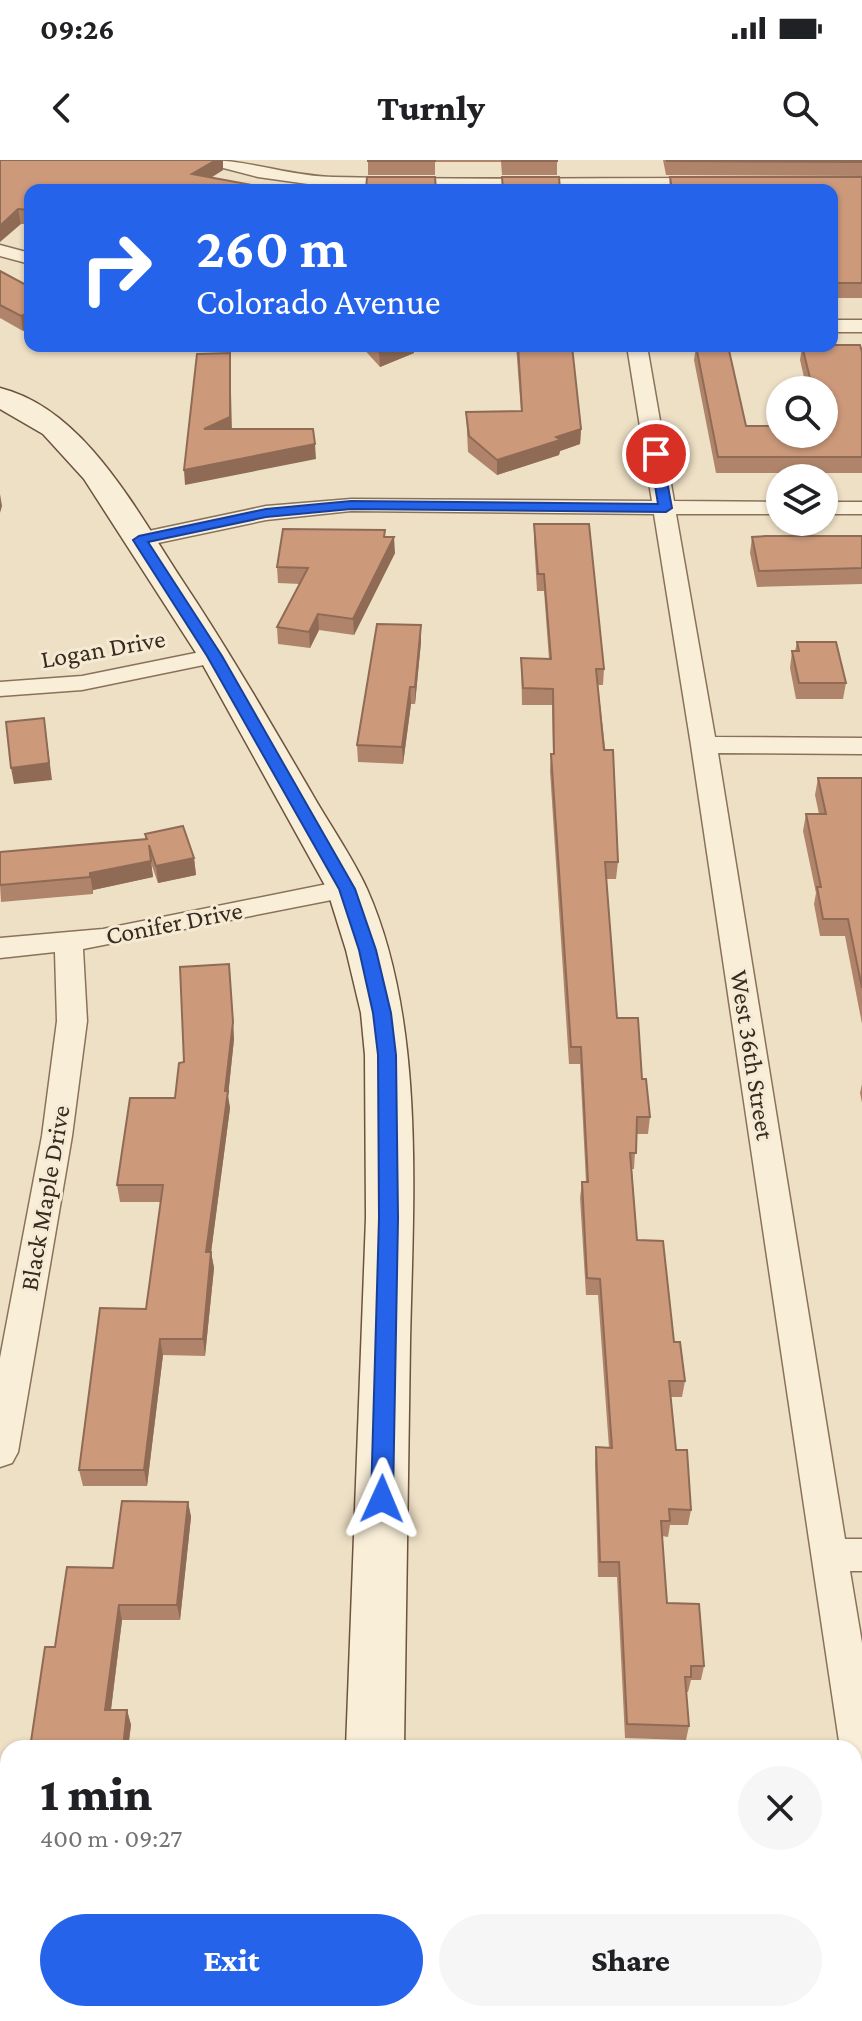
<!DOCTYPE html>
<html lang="en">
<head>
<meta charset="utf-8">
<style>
  body { margin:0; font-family:"Crimson Pro",serif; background:#f6f6f6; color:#202124; height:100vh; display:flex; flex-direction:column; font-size:30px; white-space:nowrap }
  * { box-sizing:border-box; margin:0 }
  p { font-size:26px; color:#757577 }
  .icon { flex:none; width:44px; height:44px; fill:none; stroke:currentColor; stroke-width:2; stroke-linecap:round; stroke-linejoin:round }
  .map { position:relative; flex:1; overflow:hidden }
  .details { position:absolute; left:0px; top:1580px; width:862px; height:282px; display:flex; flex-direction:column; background:#fff; border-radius:24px 24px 0 0; box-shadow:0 2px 6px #0004 }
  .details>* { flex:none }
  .top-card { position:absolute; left:24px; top:24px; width:814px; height:168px; border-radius:16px; box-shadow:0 2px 6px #0004; background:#2563eb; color:#fff; overflow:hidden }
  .controls { position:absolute; left:766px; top:216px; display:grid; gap:16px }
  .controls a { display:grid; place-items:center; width:72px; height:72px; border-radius:50%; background:#fff; box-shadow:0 2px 6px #0004; font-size:40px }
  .pin { position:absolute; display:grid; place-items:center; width:68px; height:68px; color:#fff; margin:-34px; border:4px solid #fff; border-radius:50%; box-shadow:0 2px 8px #0007 }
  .me { position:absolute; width:88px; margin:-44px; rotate:1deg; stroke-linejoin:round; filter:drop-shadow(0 0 6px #0008) }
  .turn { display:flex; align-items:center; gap:28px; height:168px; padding:0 40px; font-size:36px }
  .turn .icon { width:104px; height:104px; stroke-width:2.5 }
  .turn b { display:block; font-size:56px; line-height:68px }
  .round { display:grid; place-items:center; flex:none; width:84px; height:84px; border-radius:42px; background:#f6f6f6 }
  .head { display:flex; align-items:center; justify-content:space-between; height:136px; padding:0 40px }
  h1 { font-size:48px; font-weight:800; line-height:60px }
  .cta { display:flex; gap:16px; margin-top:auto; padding:16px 40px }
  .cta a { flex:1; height:92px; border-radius:48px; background:#2563eb; color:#fff; font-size:32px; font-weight:800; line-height:92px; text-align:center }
  .cta a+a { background:#f6f6f6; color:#202124 }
  .status { display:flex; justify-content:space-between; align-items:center; height:56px; padding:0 40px; background:#fff; direction:ltr }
  .status svg { height:22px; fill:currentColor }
  header { display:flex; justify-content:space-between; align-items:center; height:104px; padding:0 40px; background:#fff; font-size:36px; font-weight:800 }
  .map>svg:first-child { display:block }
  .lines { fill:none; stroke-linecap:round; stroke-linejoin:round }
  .street-casing { stroke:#89725b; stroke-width:3 }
  .secondary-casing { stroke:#6b533e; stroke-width:3 }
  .street { fill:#f9eed8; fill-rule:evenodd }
  .secondary { fill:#f9eed8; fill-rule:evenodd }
  .wall { fill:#af846a }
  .shaded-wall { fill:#8f6b56 }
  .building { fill:#cc997b; stroke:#8f6b56; stroke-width:2 }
  .route { fill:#2563eb; stroke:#184099; stroke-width:2 }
  .labels { text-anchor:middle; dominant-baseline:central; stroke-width:6; stroke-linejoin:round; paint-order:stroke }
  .street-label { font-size:26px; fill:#392a1f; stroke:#f5ebd4 }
</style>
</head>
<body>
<div class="status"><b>09:26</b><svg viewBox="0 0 49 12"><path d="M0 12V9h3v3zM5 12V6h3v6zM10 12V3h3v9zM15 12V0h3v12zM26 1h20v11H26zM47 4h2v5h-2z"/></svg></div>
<header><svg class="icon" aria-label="back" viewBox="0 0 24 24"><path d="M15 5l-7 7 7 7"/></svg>Turnly<svg class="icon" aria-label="search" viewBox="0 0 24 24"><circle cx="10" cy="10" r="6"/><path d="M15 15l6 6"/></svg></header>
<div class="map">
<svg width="862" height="1861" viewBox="0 0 862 1861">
  <rect width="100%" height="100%" fill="#eee0c5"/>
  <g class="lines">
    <defs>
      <path id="street" d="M206 0C249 0 290 16 333 17 458 20 583 18 708 18L716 23 708 28 329 27 258 17 208 4Z
        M0 85 30 93V104L0 96Z
        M832 160H862V172H832Z
        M627 186H647L674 341 780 342V354H676L715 577 862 578V594L718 593 845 1379H862V1411H850L862 1483V1624L854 1621V1588H840L691 585 654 354 351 351 266 360 139 387 128 380 139 373 266 346 351 339 652 341Z
        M824 342H862V354H824Z
        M215 489 223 491 227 496 223 501 82 530 0 536V522L82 516Z
        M347 720 357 723 361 729 357 735 83 789 87 861 72 976 18 1292 12 1303 0 1307V1198L42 976 57 861 55 792 0 798V778L103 769Z"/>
      <path id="secondary" d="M0 228C85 249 137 352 182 420 228 489 269 560 311 632 329 664 352 696 367 729 426 862 413 1039 410 1182 408 1317 406 1453 404 1588H346L366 1058 365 895 361 853 346 790 327 729 198 496 84 319 43 274 0 249Z
        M337 1854H401L400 1861H336Z"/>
    </defs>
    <!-- street casing -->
    <use href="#street" class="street-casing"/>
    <!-- secondary casing -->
    <use href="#secondary" class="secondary-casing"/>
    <!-- street -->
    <use href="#street" class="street"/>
    <!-- secondary -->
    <use href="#secondary" class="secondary"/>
  </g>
  <!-- wall -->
  <path class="wall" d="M0 0 223 10 211 18 30 30V64H21Z
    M368 0H557V15H502L501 2H435V15H368Z
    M663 0H862V16L666 15Z
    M670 17H862V138H832V30H669Z
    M0 111 30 127 23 171 0 158Z
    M361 186H414V193L380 207Z
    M516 186H572L581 269 580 284 560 291 559 295 497 315 468 292 466 252 521 251Z
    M696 186 746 266 824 274V230H807L800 200 802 186 862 192V313H716L694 200Z
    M534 364 604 509 603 525H598L618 702 616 719H606L617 858 642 919 650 957 648 974H636L634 1009H632L637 1080 674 1182 685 1221 682 1237H671L676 1290 691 1350 688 1365H670L668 1377 662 1376 667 1443 704 1506 701 1520H691L688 1532H686L689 1566 686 1580 625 1578 617 1417H598L595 1303 596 1287 609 1288 598 1135H586L580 1038 582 1022H586L580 904H569L550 611 551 594H553L552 545H522L521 498 549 499 544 431H537L534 380Z
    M862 376V424L757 427 750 393 752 377Z
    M385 377 395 393 354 475 319 470 310 488 278 484 277 467 300 424 278 423 277 407Z
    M421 465V482L415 544H411L403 604 358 602 357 585Z
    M797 482 846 523 843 539H796L790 508 792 491H795Z
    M818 618H862V864L845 776H820L814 744 816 733 803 671 806 654H819L815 635Z
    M145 674 194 698 196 715 158 723 151 703 153 717 93 730V734L1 742 0 725 145 679Z
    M229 804 234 879 228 936 230 948 211 1092 214 1108 205 1196 163 1195 147 1326H83L79 1310 146 1149 161 1042H120L117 1025 175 938 184 902Z
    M862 924V943L860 933Z
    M188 1342 191 1357 180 1460H122L111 1550H127L131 1565 128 1588 55 1487 113 1408Z
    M8 1641V1710H3L0 1703V1677Z
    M633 1854H708L709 1861H633Z"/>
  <!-- shaded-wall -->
  <path class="shaded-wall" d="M216 0H223V10L193 28 192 14Z
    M18 49 21 64 0 82V66Z
    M30 152V168L23 171 21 156Z
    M394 186H414V193L380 207 379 192Z
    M230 193 232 272 204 269Z
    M581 269 580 284 560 291 559 295 497 315V300L556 277Z
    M315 284 316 299 185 325 184 310Z
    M0 334 2 346 0 353Z
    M394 377 395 393 354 475 353 459Z
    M318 454 319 470 310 488 309 472Z
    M421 465V482L415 544V527Z
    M410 527 411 544 403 604 402 587Z
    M44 558 52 620 14 624 11 608Z
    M194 698 196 715 158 723 156 706Z
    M151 701 153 717 93 730V734L90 713Z
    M229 804 234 879 228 936 230 948 209 1108 206 1092 225 931Z
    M211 1092 214 1108 205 1196 203 1179Z
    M160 1179 163 1195 147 1326 144 1310Z
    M188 1342 191 1357 180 1460 177 1445Z
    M119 1445 122 1460 109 1565 105 1550Z
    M127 1550 131 1565 128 1588H123Z
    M39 1854H46L45 1861H39Z"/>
  <!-- building -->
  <path class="building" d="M0 0H216L192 14 279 30H30V50L18 49 0 66Z
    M368 0H435V1H368Z
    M502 0H557V1H502Z
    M667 0H862V2L667 1Z
    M367 17H435L436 30H366Z
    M502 17H559L560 30H503Z
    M670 17H862V123H832V30H672Z
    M0 111 30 127V152L21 156 0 145Z
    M832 185H860L862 192V297H718L696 186H728L746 266H780V274H824V230H813L802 186Z
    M374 186H394L379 192Z
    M518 186H572L581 269 556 277 560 280 497 300 469 276 466 252 522 251Z
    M230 193V257L204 269H313L315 284 184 310 197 194Z
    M534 364H589L604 509H596L604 590H613L618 702H605L617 858H638L642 919H646L650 957H637L636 993H630L637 1080 663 1081 674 1182H680L685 1221H669L676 1290H687L691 1350 669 1349 670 1361H661L667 1443 699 1444 704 1506H691V1517H685L689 1566 627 1564 619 1402H600L596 1287 612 1288 600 1119 587 1118 582 1022H588L581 887H571L551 594H554L553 529 523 528 521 498 551 499 544 414H538Z
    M283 369 385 370 384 377H394L353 459 318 454 309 472 277 467 308 408 277 407Z
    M766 376H862V408L759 411 752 377Z
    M377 464 421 465 415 527H410L402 587 357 585Z
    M797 482H836L846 523H799L792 491H799Z
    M44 558 49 603 11 608 6 562Z
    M818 618H862V828L848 759H823L817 727H821L806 654H826Z
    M183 666 194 698 156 706 149 685 151 701 90 713V717L0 725V692L147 679 145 674Z
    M229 804 233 862 225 931H228L206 1092H211L203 1179H160L144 1310H79L100 1148 146 1149 163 1025H117L130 938H175L179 903 184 902 180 807Z
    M122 1341 188 1342 177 1445H119L105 1550H127L123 1588H30L45 1487H55L67 1407 113 1408Z
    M5 1641H8V1696H0V1677Z
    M0 1835H8V1854H39V1861H0Z
    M637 1854H708L709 1861H638Z"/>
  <!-- route -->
  <path class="route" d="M656 290 662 294 672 348 666 352 351 349 266 357 148 382 222 496 355 729 376 790 391 853 396 895 398 1058 393 1339 389 1346 382 1348 374 1346 371 1339 379 1058 378 895 373 853 359 790 339 729 207 496 133 380 139 376 266 349 351 341 658 344 650 294Z"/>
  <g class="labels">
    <!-- street labels -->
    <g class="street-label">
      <text transform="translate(103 489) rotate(-10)">Logan Drive</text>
      <text transform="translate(174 763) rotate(-11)">Conifer Drive</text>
      <text transform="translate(752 895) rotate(81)">West 36th Street</text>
      <text transform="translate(45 1038) rotate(-80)">Black Maple Drive</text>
    </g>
  </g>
</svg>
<div class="controls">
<a><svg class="icon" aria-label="search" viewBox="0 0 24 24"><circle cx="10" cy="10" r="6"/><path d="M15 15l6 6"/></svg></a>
<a><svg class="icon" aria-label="layers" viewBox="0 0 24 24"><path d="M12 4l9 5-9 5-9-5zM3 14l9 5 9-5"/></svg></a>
</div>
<div class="pin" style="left:656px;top:294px;background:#d93025"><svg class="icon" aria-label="arrive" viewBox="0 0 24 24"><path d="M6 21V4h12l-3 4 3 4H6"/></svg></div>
<svg class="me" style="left:382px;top:1339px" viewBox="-20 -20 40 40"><path d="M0-17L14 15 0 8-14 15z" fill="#2563eb" stroke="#fff" stroke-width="4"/></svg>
<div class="top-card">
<div class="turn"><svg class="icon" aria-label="right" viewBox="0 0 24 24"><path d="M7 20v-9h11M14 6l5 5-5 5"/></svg><div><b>260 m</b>Colorado Avenue</div></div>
</div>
<section class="details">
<div class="head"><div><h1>1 min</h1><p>400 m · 09:27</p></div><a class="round"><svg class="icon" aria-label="close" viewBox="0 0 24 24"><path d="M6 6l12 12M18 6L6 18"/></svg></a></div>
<div class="cta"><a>Exit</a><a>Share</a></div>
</section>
</div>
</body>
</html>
